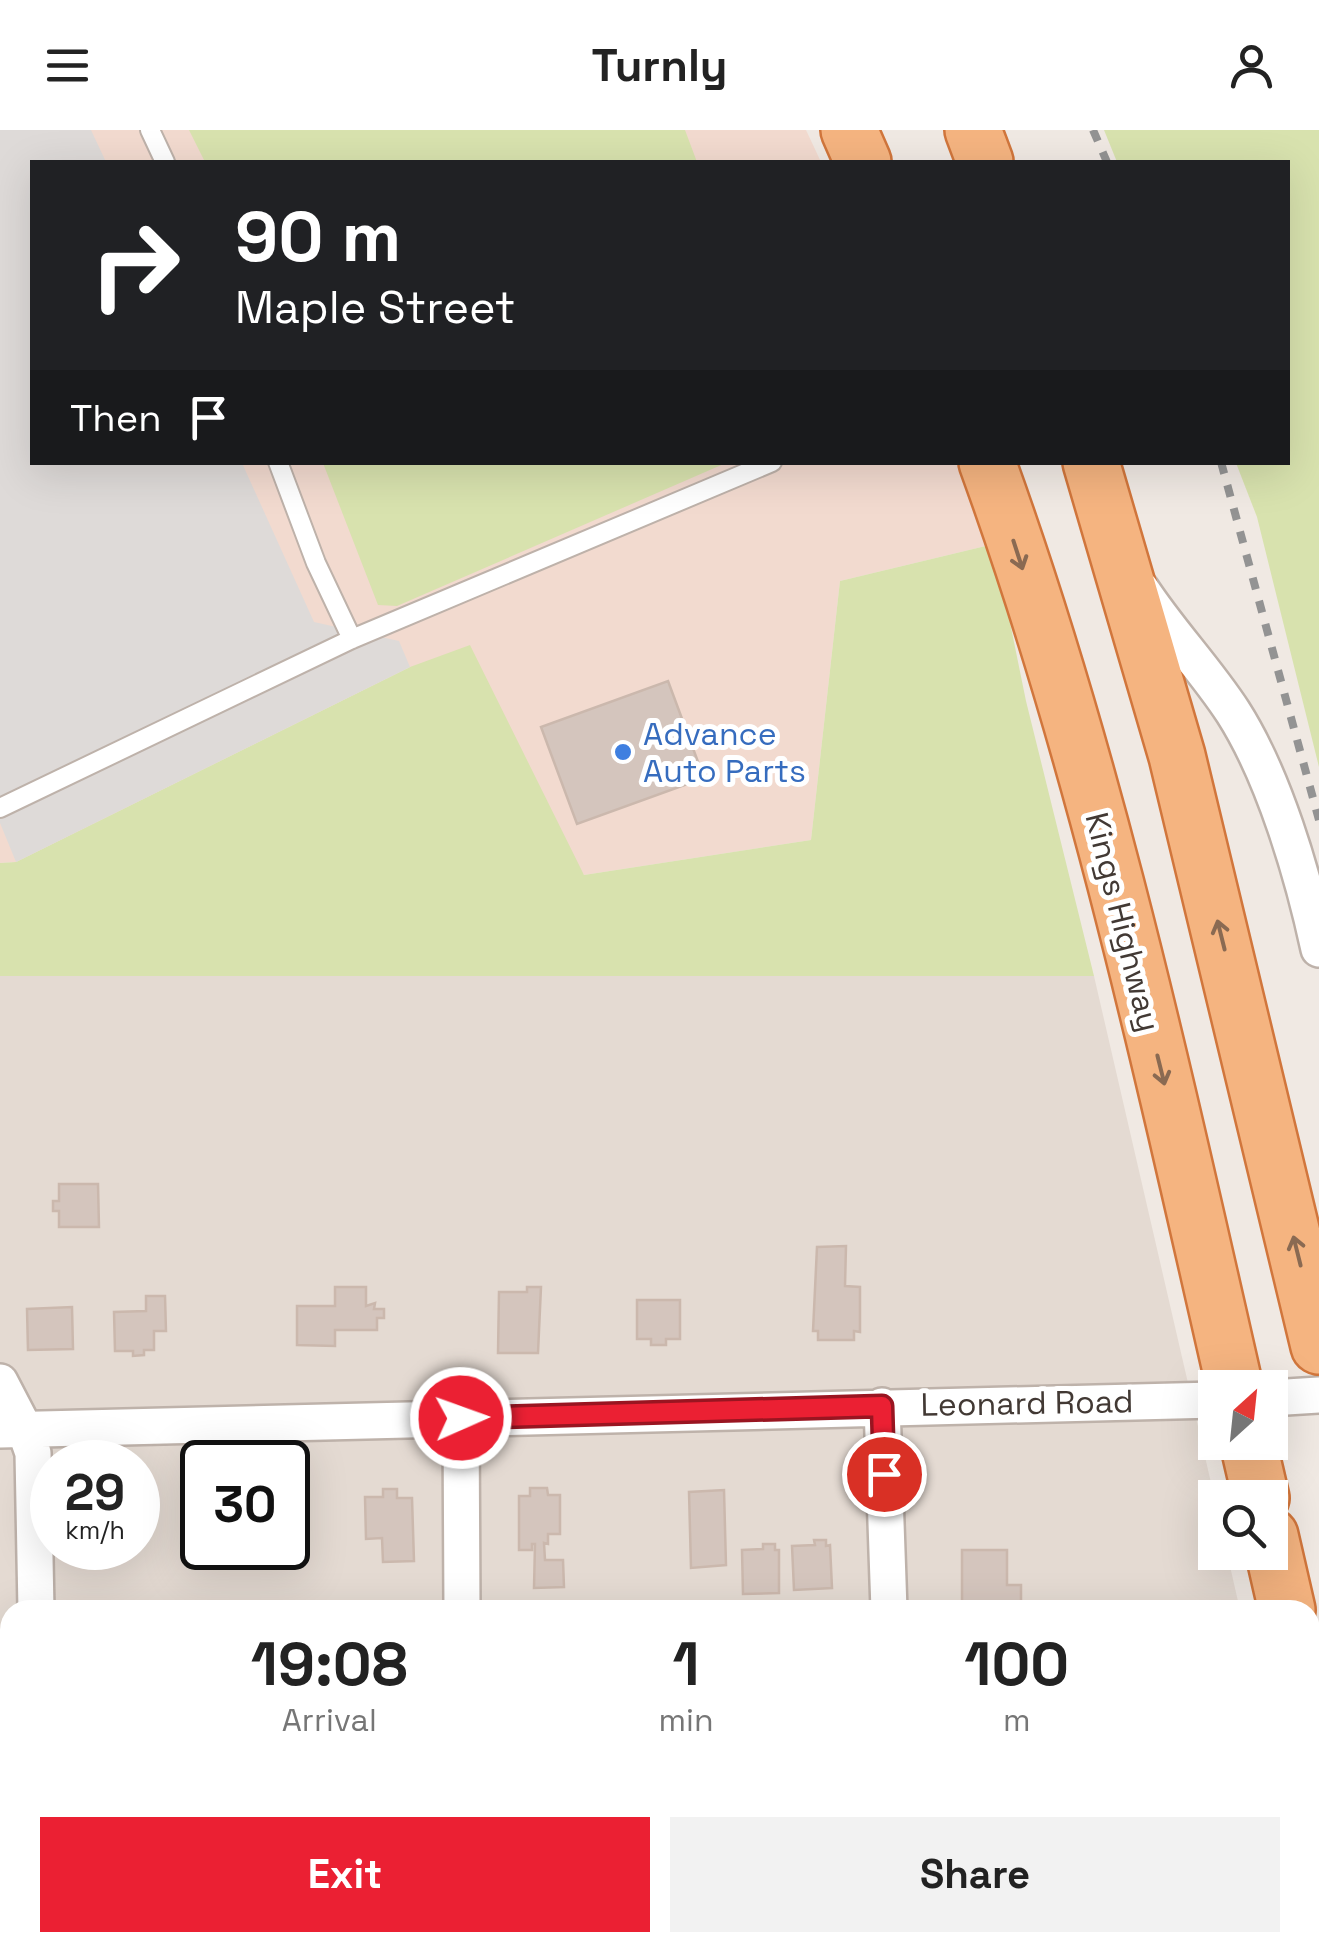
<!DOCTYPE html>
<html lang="en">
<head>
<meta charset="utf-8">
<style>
  body { margin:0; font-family:"Space Grotesk",sans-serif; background:#f2f2f2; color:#222; height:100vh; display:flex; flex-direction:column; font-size:38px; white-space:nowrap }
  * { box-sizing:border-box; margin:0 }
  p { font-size:32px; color:#767676 }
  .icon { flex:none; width:55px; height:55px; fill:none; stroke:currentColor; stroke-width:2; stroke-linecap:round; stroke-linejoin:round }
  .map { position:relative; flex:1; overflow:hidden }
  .drawer { position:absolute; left:0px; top:1470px; width:1320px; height:352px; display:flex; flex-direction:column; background:#fff; border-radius:30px 30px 0 0; box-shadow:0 10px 40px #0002 }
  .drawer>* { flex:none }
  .top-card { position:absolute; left:30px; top:30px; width:1260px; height:305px; border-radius:0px; box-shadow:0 10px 40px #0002; background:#202124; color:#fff; overflow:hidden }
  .needle { width:65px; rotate:27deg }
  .fabs { position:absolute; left:1198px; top:1240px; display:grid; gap:20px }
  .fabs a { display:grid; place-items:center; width:90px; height:90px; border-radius:0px; background:#fff; box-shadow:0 10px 40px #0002; font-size:50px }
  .speed { position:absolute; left:30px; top:1310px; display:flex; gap:20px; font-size:50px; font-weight:700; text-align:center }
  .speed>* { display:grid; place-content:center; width:130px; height:130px; border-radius:50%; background:#fff; box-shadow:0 10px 40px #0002; line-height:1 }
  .speed small { font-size:25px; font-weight:400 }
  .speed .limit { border:5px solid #111; border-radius:15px; background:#fff; color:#111 }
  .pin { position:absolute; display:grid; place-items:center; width:85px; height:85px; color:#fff; margin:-42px; border:5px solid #fff; border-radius:50%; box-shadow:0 2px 10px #0007 }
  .me { position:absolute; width:110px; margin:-55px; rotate:88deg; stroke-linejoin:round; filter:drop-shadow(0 0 8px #0008) }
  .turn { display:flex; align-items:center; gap:35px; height:210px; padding:0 40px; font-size:45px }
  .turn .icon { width:130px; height:130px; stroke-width:2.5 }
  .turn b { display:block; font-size:70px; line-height:85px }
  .then { display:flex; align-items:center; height:95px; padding:0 40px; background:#0003; gap:20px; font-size:38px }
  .eta { display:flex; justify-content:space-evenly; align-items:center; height:170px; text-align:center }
  .eta b { font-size:60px; font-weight:600; line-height:70px }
  .action { display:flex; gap:20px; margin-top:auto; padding:20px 40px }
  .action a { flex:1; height:115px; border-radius:0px; background:#eb2033; color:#fff; font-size:40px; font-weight:600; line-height:115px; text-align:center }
  .action a+a { background:#f2f2f2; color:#222 }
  header { display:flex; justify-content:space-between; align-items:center; height:130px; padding:0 40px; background:#fff; font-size:45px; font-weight:600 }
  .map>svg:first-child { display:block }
  .residential { fill:#e4dad2; fill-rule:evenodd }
  .commercial { fill:#f2dacf }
  .green { fill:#d8e2ae }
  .parking { fill:#dedad8 }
  .building { fill:#d4c5bd; stroke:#cbb8ad; stroke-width:2.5 }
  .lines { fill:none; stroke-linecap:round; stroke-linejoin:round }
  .service-casing { stroke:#beb2aa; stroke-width:22 }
  .minor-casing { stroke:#beb2aa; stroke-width:40 }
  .trunk-casing { stroke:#d1763c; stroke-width:60 }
  .service { stroke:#fff; stroke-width:18 }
  .minor { stroke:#fff; stroke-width:35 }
  .trunk { stroke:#f5b480; stroke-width:55 }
  .rail { stroke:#939393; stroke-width:8; stroke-dasharray:12 12; stroke-linecap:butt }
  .oneway { stroke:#8a6a52 }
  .route-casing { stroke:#991521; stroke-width:25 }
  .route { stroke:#eb2033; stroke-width:18 }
  .shop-dot { fill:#3f7fe0; stroke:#fff; stroke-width:4 }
  .labels { text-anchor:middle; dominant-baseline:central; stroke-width:10; stroke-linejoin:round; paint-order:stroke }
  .shop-label { font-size:32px; fill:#366cbe; stroke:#fff; text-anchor:start }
  .street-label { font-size:32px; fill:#423934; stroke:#fff }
</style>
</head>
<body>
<header><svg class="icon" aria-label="menu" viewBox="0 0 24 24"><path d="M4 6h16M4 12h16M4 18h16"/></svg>Turnly<svg class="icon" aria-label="person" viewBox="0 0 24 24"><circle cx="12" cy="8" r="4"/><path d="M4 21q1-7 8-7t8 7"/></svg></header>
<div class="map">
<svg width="1319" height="1822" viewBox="0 0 1319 1822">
  <rect width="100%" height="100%" fill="#f0e9e3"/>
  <!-- residential -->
  <path class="residential" d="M0 846H1094L1215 1370V1422L1227 1423 1240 1480H10V1812H1310V1783L1319 1822H0ZM52 1332H138V1418H52ZM202 1332H288V1418H202Z"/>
  <!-- commercial -->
  <path class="commercial" d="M0 0H806L821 32H32V332L957 333 994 414 840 451 811 710 584 745 410 537 16 732 0 733Z"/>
  <!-- green -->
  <path class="green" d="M189 0H685L697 32H205Z
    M1104 0H1319V637L1257 387 1236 333 1288 332V32H1117Z
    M323 333H726L397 476 378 475Z
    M994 414 1026 571 1094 846H0V733L16 732 410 537 470 515 584 745 811 710 840 451Z"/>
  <!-- parking -->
  <path class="parking" d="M0 0H91L106 32H32V332L242 333 314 492 399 511 410 537 16 732 0 693Z"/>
  <!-- building -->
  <path class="building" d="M668 551 704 648 577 694 541 597Z
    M59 1054H98L99 1097H59V1081H53V1071H59Z
    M846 1116 845 1156 860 1157V1202L854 1201V1210H818V1201H813L817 1117Z
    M335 1157H366V1176L375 1173 374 1179H384V1188H377V1200H335V1216L297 1215V1176H335Z
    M527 1157H541L538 1223H498L499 1162H527Z
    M146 1166H165L166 1201H154V1220H144V1225L133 1226V1221H115L114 1182 146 1181Z
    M637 1170H680V1209H666V1215H651V1209H637Z
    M72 1177 73 1219 28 1220 27 1179Z
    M530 1358H547L548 1365H560V1404H548V1414L544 1413 545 1430H563L564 1457 534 1458 535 1414H532V1420H519V1366H530Z
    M383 1359H397V1368H412L414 1431 383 1432 382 1408 366 1409 365 1367H383Z
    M724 1360 726 1435 691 1438 689 1362Z
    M202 1390V1418H228V1427H201Z
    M814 1410H826V1416L830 1415 832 1458 794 1460 792 1416 815 1415Z
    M763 1414H775V1420H779V1463L743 1464 742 1420 763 1419Z
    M88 1418H129V1427H88Z
    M962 1420H1007V1455H1021V1477L962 1480Z
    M970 1812H1023L1024 1822H971Z
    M599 1815V1822H557V1816Z"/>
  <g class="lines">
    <defs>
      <path id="service" d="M150 0 165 32
        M278 332 316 433 352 509
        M0 678 352 509 772 332"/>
      <path id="minor" d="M1141 459C1169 502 1205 539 1233 582 1274 646 1303 745 1319 819
        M0 1252 25 1300 33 1323 36 1480
        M1270 1268 1319 1265
        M882 1276 889 1480
        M461 1288 462 1480
        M0 1300 1215 1270
        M48 1812V1822
        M469 1812 470 1822
        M899 1812V1822"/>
      <path id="trunk" d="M849 0 863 32
        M973 0 985 32
        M987 332C1096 632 1164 947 1235 1258
        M1091 332 1177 626 1319 1216
        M1248 1312 1261 1368
        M1270 1406 1287 1480
        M1310 1576 1319 1615"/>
    </defs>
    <!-- service casing -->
    <use href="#service" class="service-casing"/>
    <!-- minor casing -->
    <use href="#minor" class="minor-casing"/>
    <!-- trunk casing -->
    <use href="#trunk" class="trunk-casing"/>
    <!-- service -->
    <use href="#service" class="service"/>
    <!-- minor -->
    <use href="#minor" class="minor"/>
    <!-- trunk -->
    <use href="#trunk" class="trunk"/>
    <!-- rail -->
    <path class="rail" d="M1093 0 1107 32
      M1221 332 1319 690"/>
  </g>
  <!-- one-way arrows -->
  <defs><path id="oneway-shaft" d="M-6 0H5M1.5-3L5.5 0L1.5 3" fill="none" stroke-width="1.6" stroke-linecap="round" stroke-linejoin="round" transform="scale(2.5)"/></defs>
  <g class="oneway">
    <use href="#oneway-shaft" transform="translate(1018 425) rotate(72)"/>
    <use href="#oneway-shaft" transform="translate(1221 805) rotate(-104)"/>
    <use href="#oneway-shaft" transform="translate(1161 940) rotate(76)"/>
    <use href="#oneway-shaft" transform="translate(1297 1121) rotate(-104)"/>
  </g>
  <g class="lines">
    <defs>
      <path id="route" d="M461 1288 882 1276 884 1344"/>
    </defs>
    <!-- route casing -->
    <use href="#route" class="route-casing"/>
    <!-- route -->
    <use href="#route" class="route"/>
  </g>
  <!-- markers -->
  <circle class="shop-dot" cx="623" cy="622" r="10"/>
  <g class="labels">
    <!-- shop labels -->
    <g class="shop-label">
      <text x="643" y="604">Advance<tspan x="643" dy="37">Auto Parts</tspan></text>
    </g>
    <!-- street labels -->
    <g class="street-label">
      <text transform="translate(1123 792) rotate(76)">Kings Highway</text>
      <text transform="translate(1027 1273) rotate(-1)">Leonard Road</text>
    </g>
  </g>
</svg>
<div class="fabs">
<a><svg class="needle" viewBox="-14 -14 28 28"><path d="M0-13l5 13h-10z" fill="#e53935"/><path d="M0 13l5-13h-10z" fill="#767676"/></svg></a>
<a><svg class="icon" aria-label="search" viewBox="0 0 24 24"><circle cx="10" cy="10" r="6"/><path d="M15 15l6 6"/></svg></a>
</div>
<div class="speed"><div>29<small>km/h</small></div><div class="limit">30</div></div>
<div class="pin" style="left:884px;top:1344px;background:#d93025"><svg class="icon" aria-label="arrive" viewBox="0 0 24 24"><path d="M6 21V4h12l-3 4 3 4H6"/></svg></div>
<svg class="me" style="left:461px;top:1288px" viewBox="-20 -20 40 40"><circle r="17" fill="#eb2033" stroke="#fff" stroke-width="3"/><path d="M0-11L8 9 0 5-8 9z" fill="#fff"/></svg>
<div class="top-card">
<div class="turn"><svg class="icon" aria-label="right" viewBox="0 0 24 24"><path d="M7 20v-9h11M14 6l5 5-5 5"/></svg><div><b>90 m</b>Maple Street</div></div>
<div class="then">Then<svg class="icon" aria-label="arrive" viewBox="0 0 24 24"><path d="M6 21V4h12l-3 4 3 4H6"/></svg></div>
</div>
<section class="drawer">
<div class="eta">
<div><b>19:08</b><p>Arrival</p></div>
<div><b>1</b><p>min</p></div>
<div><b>100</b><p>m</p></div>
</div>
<div class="action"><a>Exit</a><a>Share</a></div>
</section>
</div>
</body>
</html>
